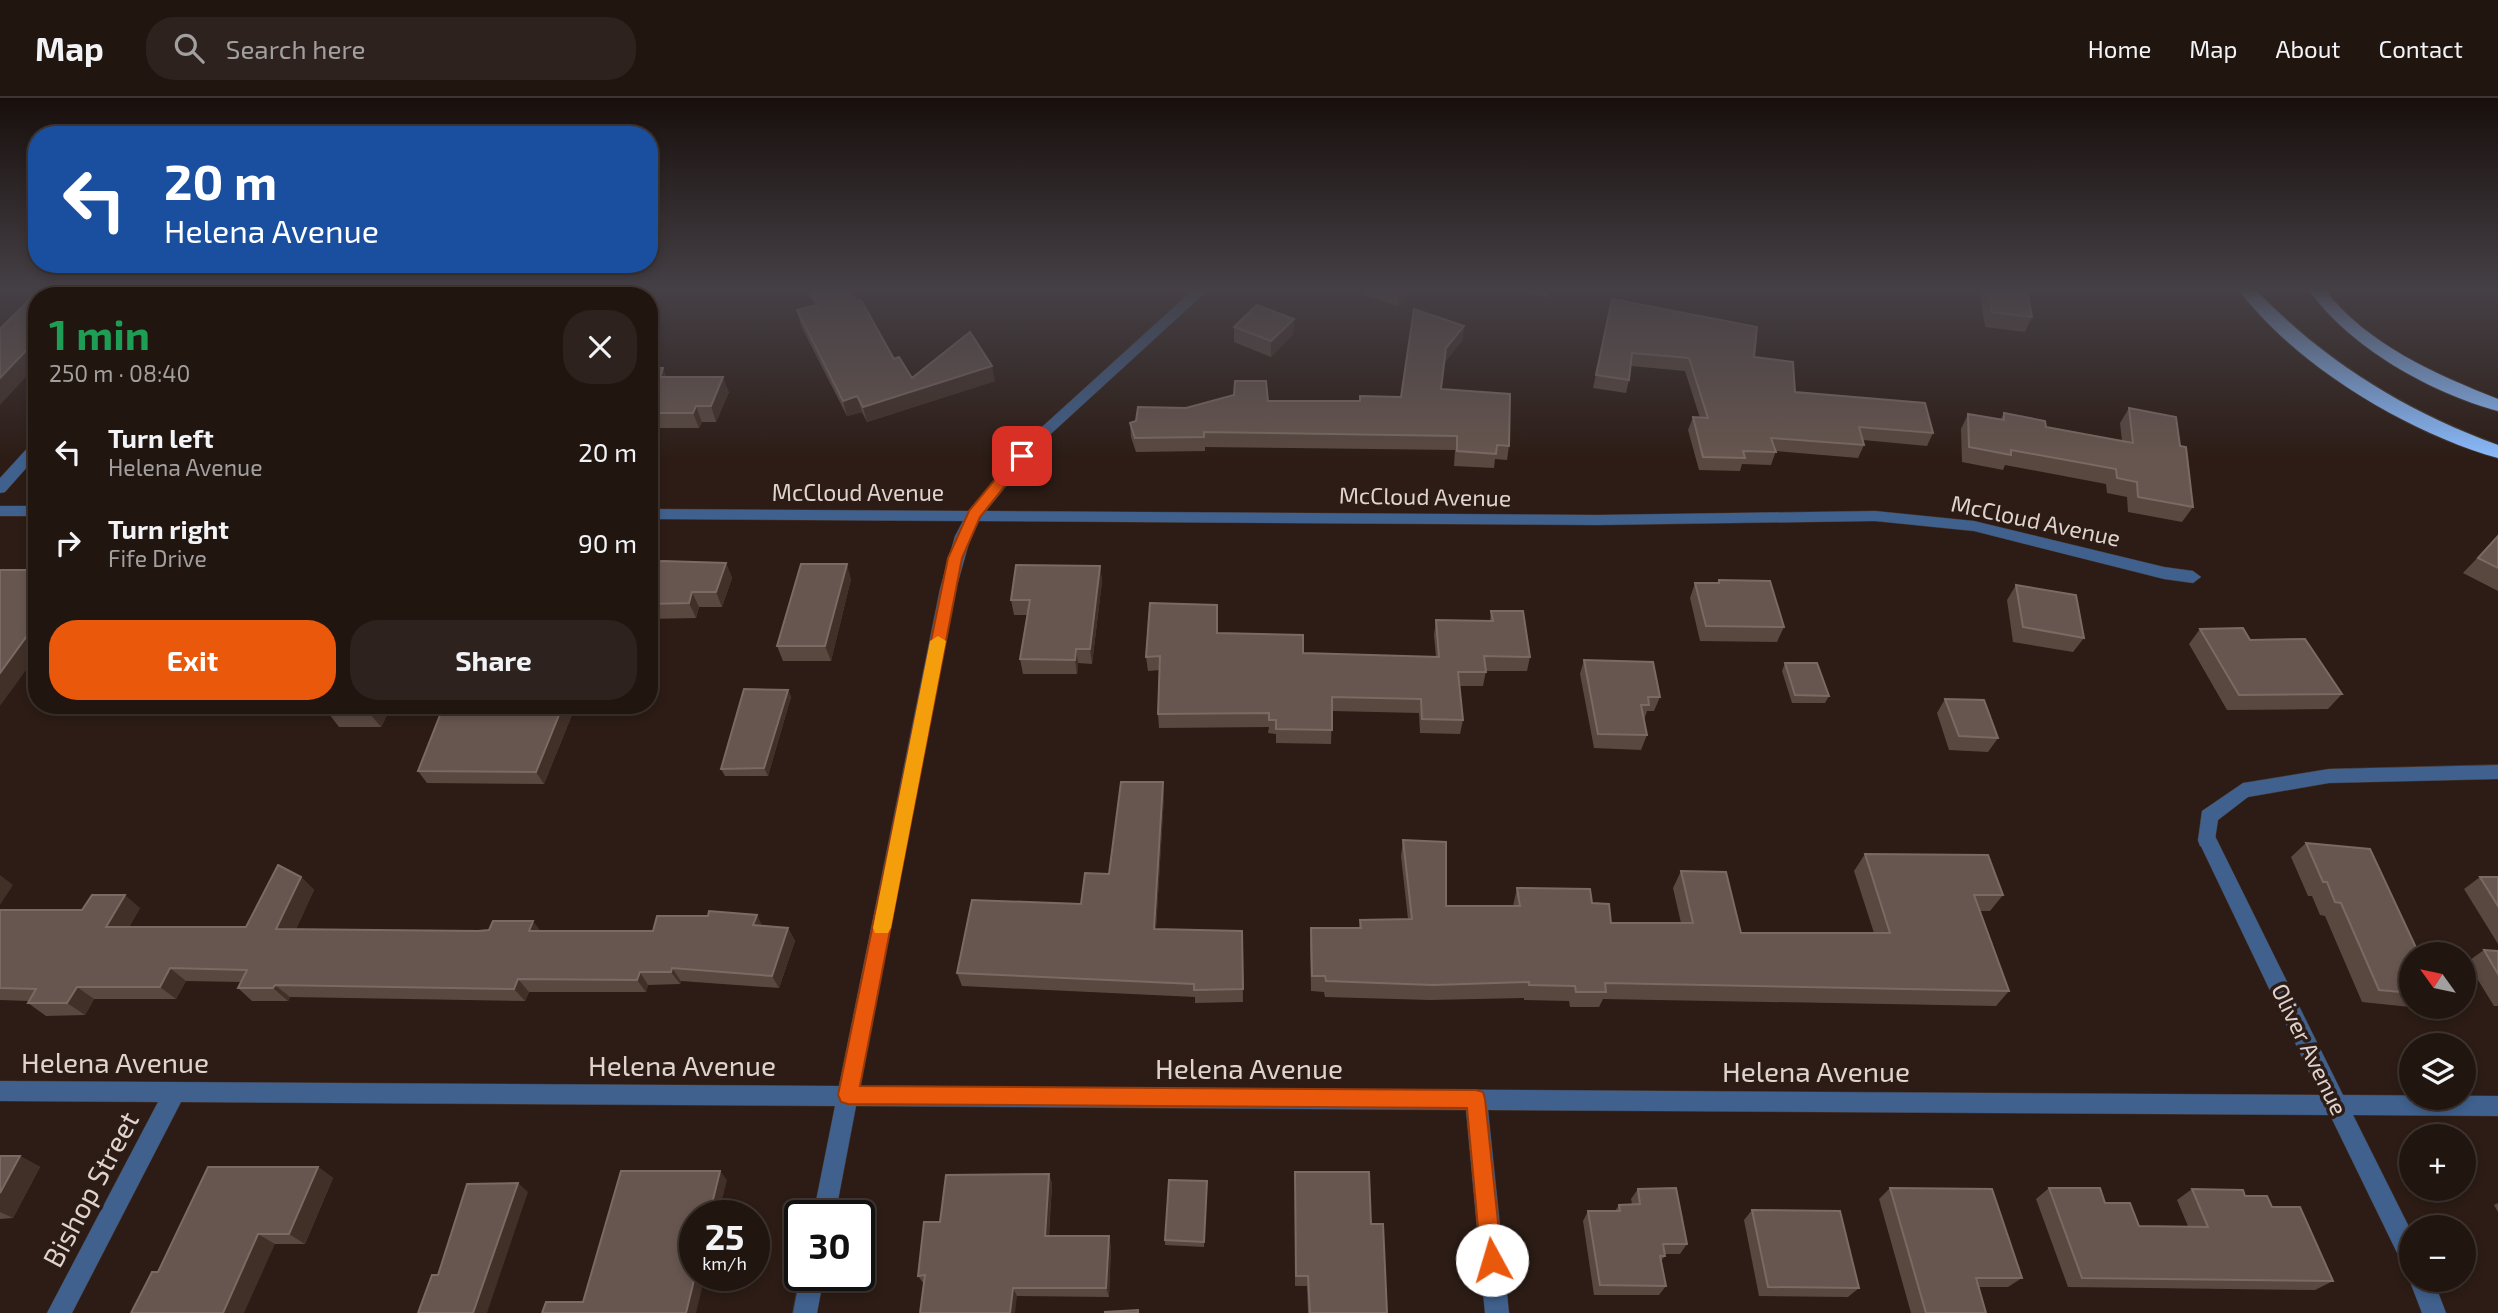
<!DOCTYPE html>
<html lang="en">
<head>
<meta charset="utf-8">
<style>
  body { margin:0; font-family:"Exo 2",sans-serif; background:#2d221e; color:#f1f3f6; height:100vh; display:flex; flex-direction:column; font-size:26px; white-space:nowrap }
  * { box-sizing:border-box; margin:0 }
  p { font-size:23px; color:#a29f9f }
  .icon { flex:none; width:38px; height:38px; fill:none; stroke:currentColor; stroke-width:2; stroke-linecap:round; stroke-linejoin:round }
  .map { position:relative; flex:1; overflow:hidden }
  .side { position:absolute; left:28px; top:189px; width:630px; height:427px; display:flex; flex-direction:column; background:#211510; border-radius:28px; box-shadow:0 4px 10px #0003,0 0 0 2px #3e3430 }
  .side>* { flex:none }
  .top-card { position:absolute; left:28px; top:28px; width:630px; height:147px; border-radius:28px; box-shadow:0 4px 10px #0003,0 0 0 2px #3e3430; background:#1a4fa0; color:#fff; overflow:hidden }
  .needle { width:46px; rotate:303deg }
  .controls { position:absolute; left:2399px; top:844px; display:grid; gap:14px }
  .controls a { display:grid; place-items:center; width:77px; height:77px; border-radius:50%; background:#211510; box-shadow:0 4px 10px #0003,0 0 0 2px #3e3430; font-size:35px }
  .speed { position:absolute; left:679px; top:1102px; display:flex; gap:14px; font-size:35px; font-weight:700; text-align:center }
  .speed>* { display:grid; place-content:center; width:91px; height:91px; border-radius:50%; background:#211510; box-shadow:0 4px 10px #0003,0 0 0 2px #3e3430; line-height:1 }
  .speed small { font-size:18px; font-weight:400 }
  .speed .limit { border:4px solid #111; border-radius:10px; background:#fff; color:#111 }
  .pin { position:absolute; display:grid; place-items:center; width:60px; height:60px; color:#fff; margin:-30px; border-radius:14px; box-shadow:0 4px 10px #0006 }
  .me { position:absolute; width:77px; margin:-38px; rotate:354deg; stroke-linejoin:round; filter:drop-shadow(0 0 5px #0008) }
  .turn { display:flex; align-items:center; gap:24px; height:147px; padding:0 21px; font-size:32px }
  .turn .icon { width:91px; height:91px; stroke-width:2.5 }
  .turn b { display:block; font-size:49px; line-height:60px }
  .round { display:grid; place-items:center; flex:none; width:74px; height:74px; border-radius:28px; background:#2d221e }
  .summary { display:flex; align-items:center; justify-content:space-between; height:119px; padding:0 21px }
  h1 { font-size:42px; font-weight:700; line-height:52px; color:#1e9e55 }
  .button { display:flex; gap:14px; margin-top:auto; padding:14px 21px }
  .button a { flex:1; height:80px; border-radius:28px; background:#ea580c; color:#fff; font-size:28px; font-weight:700; line-height:80px; text-align:center }
  .button a+a { background:#2d221e; color:#f1f3f6 }
  ul { padding:0; list-style:none }
  li { display:flex; align-items:center; gap:21px; height:91px; padding:0 21px }
  li div { flex:1 }
  li b { display:block; font-size:26px }
  li em { font-style:normal }
  header { display:flex; align-items:center; gap:42px; box-sizing:border-box; height:98px; padding:0 35px; background:#211510; border-bottom:2px solid #3e3430 }
  header strong { font-size:33px }
  nav { display:flex; gap:38px; margin-inline-start:auto; font-size:24px }
  .search { width:490px; height:63px; background:#2d221e; display:flex; align-items:center; gap:18px; box-sizing:border-box; padding:0 24px; border-radius:28px; color:#a29f9f; font-size:26px }
  .map>svg:first-child { display:block }
  .lines { fill:none; stroke-linecap:round; stroke-linejoin:round }
  .lane-casing { stroke:#45362f; stroke-width:1 }
  .street-casing { stroke:#45362f; stroke-width:1 }
  .highway-casing { stroke:#45362f; stroke-width:2 }
  .lane { fill:#40618d; fill-rule:evenodd }
  .street { fill:#40618d; fill-rule:evenodd }
  .highway { fill:#8abcfe; fill-rule:evenodd }
  .wall { fill:#594840 }
  .shaded-wall { fill:#413028 }
  .building { fill:#67564f; stroke:#7a6a63; stroke-width:2 }
  .route { fill:#ea580c; stroke:#983908; stroke-width:2 }
  .slow { fill:#f59e0b }
  .labels { text-anchor:middle; dominant-baseline:central; stroke-width:7; stroke-linejoin:round; paint-order:stroke }
  .street-label { font-size:23px; fill:#dfd3cf; stroke:#2c1c15 }
  .near-street-label { font-size:28px; fill:#dfd3cf; stroke:#2c1c15 }
</style>
</head>
<body>
<header>
<strong>Map</strong>
<div class="search"><svg class="icon" aria-label="search" viewBox="0 0 24 24"><circle cx="10" cy="10" r="6"/><path d="M15 15l6 6"/></svg>Search here</div>
<nav><a>Home</a><a>Map</a><a>About</a><a>Contact</a></nav>
</header>
<div class="map">
<svg width="2498" height="1215" viewBox="0 0 2498 1215">
  <rect width="100%" height="100%" fill="#2c1c15"/>
  <g class="lines">
    <defs>
      <path id="lane" d="M2498 667V681L2329 685 2248 699 2218 722 2214 748 2207 750 2200 748 2198 742 2202 713 2243 685 2329 671Z"/>
      <path id="street" d="M224 192H242L233 198H216Z
        M1193 192H1208L1042 344 986 413 1598 417 1875 413 1974 423 2164 469 2193 473 2201 479 2193 485 2164 481 1974 433 1875 423 1598 427 978 423 971 438 956 491 860 988 2320 997 2198 742 2200 736 2207 734 2214 736 2343 997 2498 998V1018L2353 1017 2412 1135V1172L2404 1169 2330 1017 1488 1012 1509 1215H1485L1466 1012 856 1008 835 1118H813L835 1008 181 1004 72 1215H47L158 1004 0 1003V983L839 988 940 491 955 438 963 423 649 421V411L969 413 1032 338Z
        M37 343V358L5 394 0 395V380L32 345Z
        M0 408H37V418H0Z
        M2412 1176V1181H2433L2446 1215H2422L2409 1181Z
        M800 1178H824L817 1215H793Z"/>
      <path id="highway" d="M2239 192H2256C2325 264 2405 313 2498 347V360C2408 335 2295 267 2239 192Z
        M2309 192H2325C2368 247 2435 276 2498 301V313C2431 295 2349 249 2309 192Z"/>
    </defs>
    <!-- lane casing -->
    <use href="#lane" class="lane-casing"/>
    <!-- street casing -->
    <use href="#street" class="street-casing"/>
    <!-- highway casing -->
    <use href="#highway" class="highway-casing"/>
    <!-- lane -->
    <use href="#lane" class="lane"/>
    <!-- street -->
    <use href="#street" class="street"/>
    <!-- highway -->
    <use href="#highway" class="highway"/>
  </g>
  <!-- wall -->
  <path class="wall" d="M807 192H849L894 261 912 280 995 283 867 324 862 314 847 318 801 228 797 212 815 208Z
    M1362 192H1413L1398 208 1362 196Z
    M1518 192H1551L1547 200Z
    M1979 192H2027L2032 219 2025 234 1985 229Z
    M1612 201 1754 259 1795 294 1933 335 1927 348 1863 342 1864 347 1858 360 1776 353 1771 367 1742 366 1740 373 1699 372 1688 332 1693 319 1700 320 1685 273 1631 268 1629 282 1626 295 1593 290Z
    M1294 221 1293 236 1271 259 1234 244V229Z
    M1464 228 1462 243 1444 265 1441 291 1509 348 1507 362 1495 361 1494 370 1454 368 1455 352 1205 349V353L1136 354 1131 339 1130 325 1186 310 1268 303H1359L1401 299Z
    M649 270 667 279 729 294 716 324H702L699 330H649Z
    M2129 310 2180 348 2193 409 2182 424 2128 414 2127 399 2107 395 2106 386 2005 367 2003 372 1962 364 1961 331 1968 316 2000 322 2004 315 2046 329 2122 343 2120 325Z
    M2498 438V493L2463 475Z
    M649 464 726 465 732 480 722 509H699L696 520 649 521Z
    M1100 468 1102 483 1092 566 1078 565 1077 576H1023L1020 561 1028 517H1014L1011 502Z
    M851 481 831 563H783L777 548Z
    M1719 482 1784 529 1777 544 1700 543 1690 500 1695 485H1717Z
    M2016 487 2084 540 2073 554 2013 544 2007 502Z
    M1491 513 1530 559 1527 573H1486L1483 588H1459L1463 622 1460 636 1420 635 1419 615 1332 613 1331 646 1276 645V636L1268 635 1269 629 1159 630 1158 616 1160 572 1148 573 1146 559 1217 535 1303 555 1436 559 1434 537 1436 522 1490 523Z
    M2200 531 2250 542 2342 596 2328 611 2227 612 2189 546Z
    M1584 562 1660 599 1654 613H1647L1644 622 1647 637 1641 652 1594 650 1580 576Z
    M1785 565 1829 598 1825 605H1792L1782 573Z
    M788 592 791 599 768 678H725L721 671Z
    M1945 601 1998 640 1988 654 1949 652 1937 615Z
    M334 607H392L381 629H339L329 616Z
    M444 607H576L544 686 427 685 418 673Z
    M1163 684 1164 698 1156 831 1242 833 1243 904 1195 905V899L962 888 957 875 1081 806 1109 776Z
    M1403 742 1446 808H1513L1517 790 1592 805 1611 825H1681L1673 790 1681 773 1741 835H1874L1854 773 1865 756 2003 797 1990 813H1980L2009 893 1996 908 1603 901 1599 909H1570L1569 903 1524 902V900L1430 902 1325 899 1324 894 1311 893 1310 846 1311 830H1359L1360 822 1408 821 1401 758Z
    M2306 745 2412 856V908H2423L2420 910 2362 904 2325 818 2320 817 2312 798H2308L2291 759Z
    M301 779 314 792 296 831 478 833H653L763 828 788 830 795 843 779 890 681 883 680 886 648 887 646 894H529L525 903 290 899 288 903H252L238 890 241 884 186 883 176 901H94L85 917 46 918 28 905 29 903 0 902V812H82L140 810 129 829H246Z
    M2480 779H2498V846L2464 791Z
    M2484 852 2498 853V908H2494L2467 864Z
    M0 1058H20L40 1069 13 1120 0 1121Z
    M318 1069 333 1080 305 1146H275L158 1174Z
    M1295 1074 1371 1126 1387 1215H1308L1307 1188H1295Z
    M1049 1076 1052 1086 1049 1138 1111 1148 1109 1199 1017 1198 924 1186 918 1178 940 1124Z
    M1207 1088 1204 1149 1165 1147V1142Z
    M1890 1090 2022 1180 2008 1189H1979L1986 1215H1911L1879 1101Z
    M2049 1090 2105 1105 2139 1128H2188L2177 1102 2192 1091 2245 1098 2272 1109 2333 1183 2315 1192 2068 1189 2036 1101Z
    M1638 1091 1687 1146 1680 1156H1665V1158L1661 1163 1666 1188 1659 1197H1594L1583 1123 1588 1113H1615L1619 1107 1632 1106 1631 1101Z
    M2498 1105V1114L2494 1107Z
    M1752 1112 1859 1190 1848 1199 1759 1198 1744 1122Z"/>
  <!-- shaded-wall -->
  <path class="shaded-wall" d="M89 192H114L115 194 110 198H81Z
    M439 192H485L486 193 470 198H419Z
    M1400 192H1413L1398 208 1399 193Z
    M1294 221 1293 236 1271 259V243Z
    M1464 228 1462 243 1444 265 1446 250Z
    M37 241V267L0 307V280Z
    M992 268 995 283 867 324 863 309Z
    M663 270 669 285 660 279Z
    M723 279 729 294 716 324 711 308Z
    M857 298 862 314 847 318 843 303Z
    M696 308 702 324 699 330 693 315Z
    M726 465 732 480 722 509 716 494Z
    M847 466 851 481 831 563 825 548Z
    M1100 468 1102 483 1092 566 1090 551Z
    M692 494 699 509 696 520 689 505Z
    M32 531 37 535V557L0 608V575Z
    M1076 551 1078 565 1077 576 1075 562Z
    M788 592 791 599 768 678 764 670Z
    M376 607H392L381 629 371 617Z
    M563 607H576L544 686 536 674Z
    M1163 684 1164 698 1155 844 1154 831Z
    M0 777 13 787 0 807Z
    M301 779 314 792 290 844 276 831Z
    M125 797 140 810 122 842 106 829Z
    M757 817 763 829 753 827Z
    M533 823 543 836 529 833Z
    M788 830 795 843 779 890 772 878Z
    M170 870 186 883 176 901 160 889Z
    M672 870 681 883 680 886 671 874Z
    M640 874 648 887 646 894 637 882Z
    M518 881 529 894 525 903 514 891Z
    M275 887 290 899 288 903 273 890Z
    M77 889 94 901 85 917 67 905Z
    M20 1058 40 1069 13 1120 0 1114V1095Z
    M318 1069 333 1080 305 1146 289 1136Z
    M720 1073 727 1082 718 1118H709Z
    M1049 1076 1052 1086 1048 1147 1045 1138Z
    M518 1085 528 1094 487 1215H473Z
    M258 1136 275 1146 244 1215H223Z
    M1109 1138 1111 1148 1109 1199 1106 1190Z
    M695 1178H705L696 1215H686Z
    M1013 1190 1017 1198 1015 1215H1010Z"/>
  <!-- building -->
  <path class="building" d="M39 192H89L81 198H37V241L0 280V231Z
    M283 192H439L419 198H264Z
    M810 192H849L856 203 861 202 894 261 899 259 912 280 970 234 992 268 863 309 857 298 843 303 797 212 818 207Z
    M1988 192H2027L2032 219 1992 214Z
    M1612 201 1757 229 1754 259 1793 264 1795 294 1925 305 1933 335 1859 329 1864 347 1771 340 1776 354 1743 353 1745 360 1703 359 1693 319 1708 320 1689 260 1632 255 1629 282 1596 277Z
    M1257 207 1294 221 1271 243 1234 229Z
    M1414 211 1464 228 1446 250 1441 291 1510 296 1509 348 1497 347 1496 356 1457 353V338L1204 334V339L1135 340 1130 325 1136 323 1138 309 1186 310 1234 297 1235 283H1266L1268 303H1360V298L1401 299Z
    M649 270H663L660 279H723L711 308H696L693 315H649Z
    M2129 310 2176 319 2180 348 2186 349 2193 409 2138 399 2137 384 2117 380 2116 371 2011 352V357L1969 349 1968 316 2004 322V315L2045 323 2046 329 2133 345Z
    M2498 438V470L2478 460Z
    M663 463 726 465 716 494H692L689 505 649 506V464Z
    M801 466H847L825 548H777Z
    M1016 467 1100 468 1090 551H1076L1075 562 1020 561 1030 502H1011Z
    M0 472H37V531H32L0 575Z
    M1719 482 1770 483 1784 529 1706 528 1695 485H1719Z
    M2016 487 2076 497 2084 540 2023 529Z
    M1150 505 1217 507V535L1303 537V555L1439 559 1436 522 1493 523 1491 513H1523L1530 559 1484 558 1486 574H1458L1463 622 1422 621 1421 601 1332 599V632L1276 631V622H1269V615L1158 616 1160 558 1146 559Z
    M2243 530 2250 542 2305 541 2342 596 2239 597 2200 531Z
    M1584 562 1653 564 1660 599H1648L1649 607H1641L1647 637 1598 636Z
    M1785 565H1817L1829 598 1795 597Z
    M744 591 788 592 764 670 721 671Z
    M1945 601 1984 602 1998 640 1959 638Z
    M334 607H376L371 617 329 616Z
    M444 607H563L536 674 418 673Z
    M1121 684H1163L1154 831 1242 833 1243 891 1194 892V886L957 875 972 802 1081 806 1085 775 1109 776Z
    M1403 742 1446 744V808H1520L1517 790 1590 791 1592 805 1609 806 1611 825H1693L1681 773 1726 774 1741 835H1890L1865 756 1988 757 2003 797H1974L2009 893 1605 885 1606 894H1576L1575 888 1529 887V884L1433 887 1326 883 1325 878H1312L1311 830H1361L1360 822 1412 821Z
    M2306 745 2370 751 2419 856H2412V895L2379 892 2341 805 2335 804 2327 784H2323Z
    M278 767 301 779 276 831 478 833 489 832 493 823H533L529 833H653L657 818H708L709 813 757 817 753 827 788 830 772 878 672 870 671 874H640L637 882 518 881 514 891 275 887 273 890H238L247 872 170 870 160 889H77L67 905H28L36 891 0 890V812H82L92 797H125L106 829H246Z
    M2480 779H2498V808Z
    M2484 852 2498 853V876Z
    M0 1058H20L0 1095Z
    M208 1069H318L289 1136H258L223 1215H131L152 1174H158Z
    M621 1073H720L709 1118H695V1178L686 1215H542L546 1204H583Z
    M1295 1074H1369L1371 1126H1383L1387 1215H1310L1308 1178H1296Z
    M1049 1076 1045 1138H1109L1106 1190H1013L1010 1215H920L925 1177 918 1178 924 1124H940L946 1077Z
    M1169 1082 1207 1083 1204 1144 1165 1142Z
    M518 1085 473 1215H418L432 1177H438L467 1086Z
    M1676 1090 1687 1146H1663L1665 1158H1660L1666 1188 1600 1187 1588 1113H1620L1619 1107 1640 1106 1638 1091Z
    M1890 1090 1992 1091 2022 1180H1976L1986 1215H1926Z
    M2049 1090H2100L2105 1105H2130L2139 1128 2208 1129 2192 1091 2243 1092 2245 1098H2267L2272 1109H2300L2333 1183 2082 1180Z
    M1752 1112 1840 1113 1859 1190 1768 1189Z
    M1138 1212V1215H1105V1214Z"/>
  <!-- sky -->
  <linearGradient id="sky" x2="0" y2="1"><stop stop-color="#180f0c"/><stop offset="0.53" stop-color="#454046"/><stop offset="1" stop-color="#454046" stop-opacity="0"/></linearGradient>
  <rect width="2498" height="362" fill="url(#sky)"/>
  <!-- route -->
  <path class="route" d="M1022 354 1029 358 980 419 962 460 860 988 1476 992 1483 994 1485 1001 1502 1162 1499 1169 1492 1172 1484 1169 1481 1162 1467 1010 848 1006 841 1004 838 997 948 460 969 413 1017 355Z"/>
  <!-- slow -->
  <path class="slow" d="M938 538 946 543 891 830 888 835H875L873 830 930 543Z"/>
  <g class="labels">
    <!-- street labels -->
    <g class="street-label">
      <text x="858" y="394">McCloud Avenue</text>
      <text transform="translate(1425 398) rotate(1)">McCloud Avenue</text>
      <text transform="translate(2036 422) rotate(12)">McCloud Avenue</text>
      <text transform="translate(2310 951) rotate(64)">Oliver Avenue</text>
    </g>
    <!-- near-street labels -->
    <g class="near-street-label">
      <text x="115" y="964">Helena Avenue</text>
      <text x="682" y="967">Helena Avenue</text>
      <text x="1249" y="970">Helena Avenue</text>
      <text x="1816" y="973">Helena Avenue</text>
      <text transform="translate(90 1091) rotate(-62)">Bishop Street</text>
    </g>
  </g>
</svg>
<div class="controls">
<a><svg class="needle" viewBox="-14 -14 28 28"><path d="M0-13l5 13h-10z" fill="#e53935"/><path d="M0 13l5-13h-10z" fill="#a29f9f"/></svg></a>
<a><svg class="icon" aria-label="layers" viewBox="0 0 24 24"><path d="M12 4l9 5-9 5-9-5zM3 14l9 5 9-5"/></svg></a>
<a>+</a>
<a>−</a>
</div>
<div class="speed"><div>25<small>km/h</small></div><div class="limit">30</div></div>
<div class="pin" style="left:1022px;top:358px;background:#d93025"><svg class="icon" aria-label="arrive" viewBox="0 0 24 24"><path d="M6 21V4h12l-3 4 3 4H6"/></svg></div>
<svg class="me" style="left:1492px;top:1162px" viewBox="-20 -20 40 40"><circle r="19" fill="#fff"/><path d="M0-13L10 11 0 6-10 11z" fill="#ea580c"/></svg>
<div class="top-card">
<div class="turn"><svg class="icon" aria-label="left" viewBox="0 0 24 24"><path d="M17 20v-9H6M10 6l-5 5 5 5"/></svg><div><b>20 m</b>Helena Avenue</div></div>
</div>
<section class="side">
<div class="summary"><div><h1>1 min</h1><p>250 m · 08:40</p></div><a class="round"><svg class="icon" aria-label="close" viewBox="0 0 24 24"><path d="M6 6l12 12M18 6L6 18"/></svg></a></div>
<ul>
<li><svg class="icon" aria-label="left" viewBox="0 0 24 24"><path d="M17 20v-9H6M10 6l-5 5 5 5"/></svg><div><b>Turn left</b><p>Helena Avenue</p></div><em>20 m</em></li>
<li><svg class="icon" aria-label="right" viewBox="0 0 24 24"><path d="M7 20v-9h11M14 6l5 5-5 5"/></svg><div><b>Turn right</b><p>Fife Drive</p></div><em>90 m</em></li>
</ul>
<div class="button"><a>Exit</a><a>Share</a></div>
</section>
</div>
</body>
</html>
